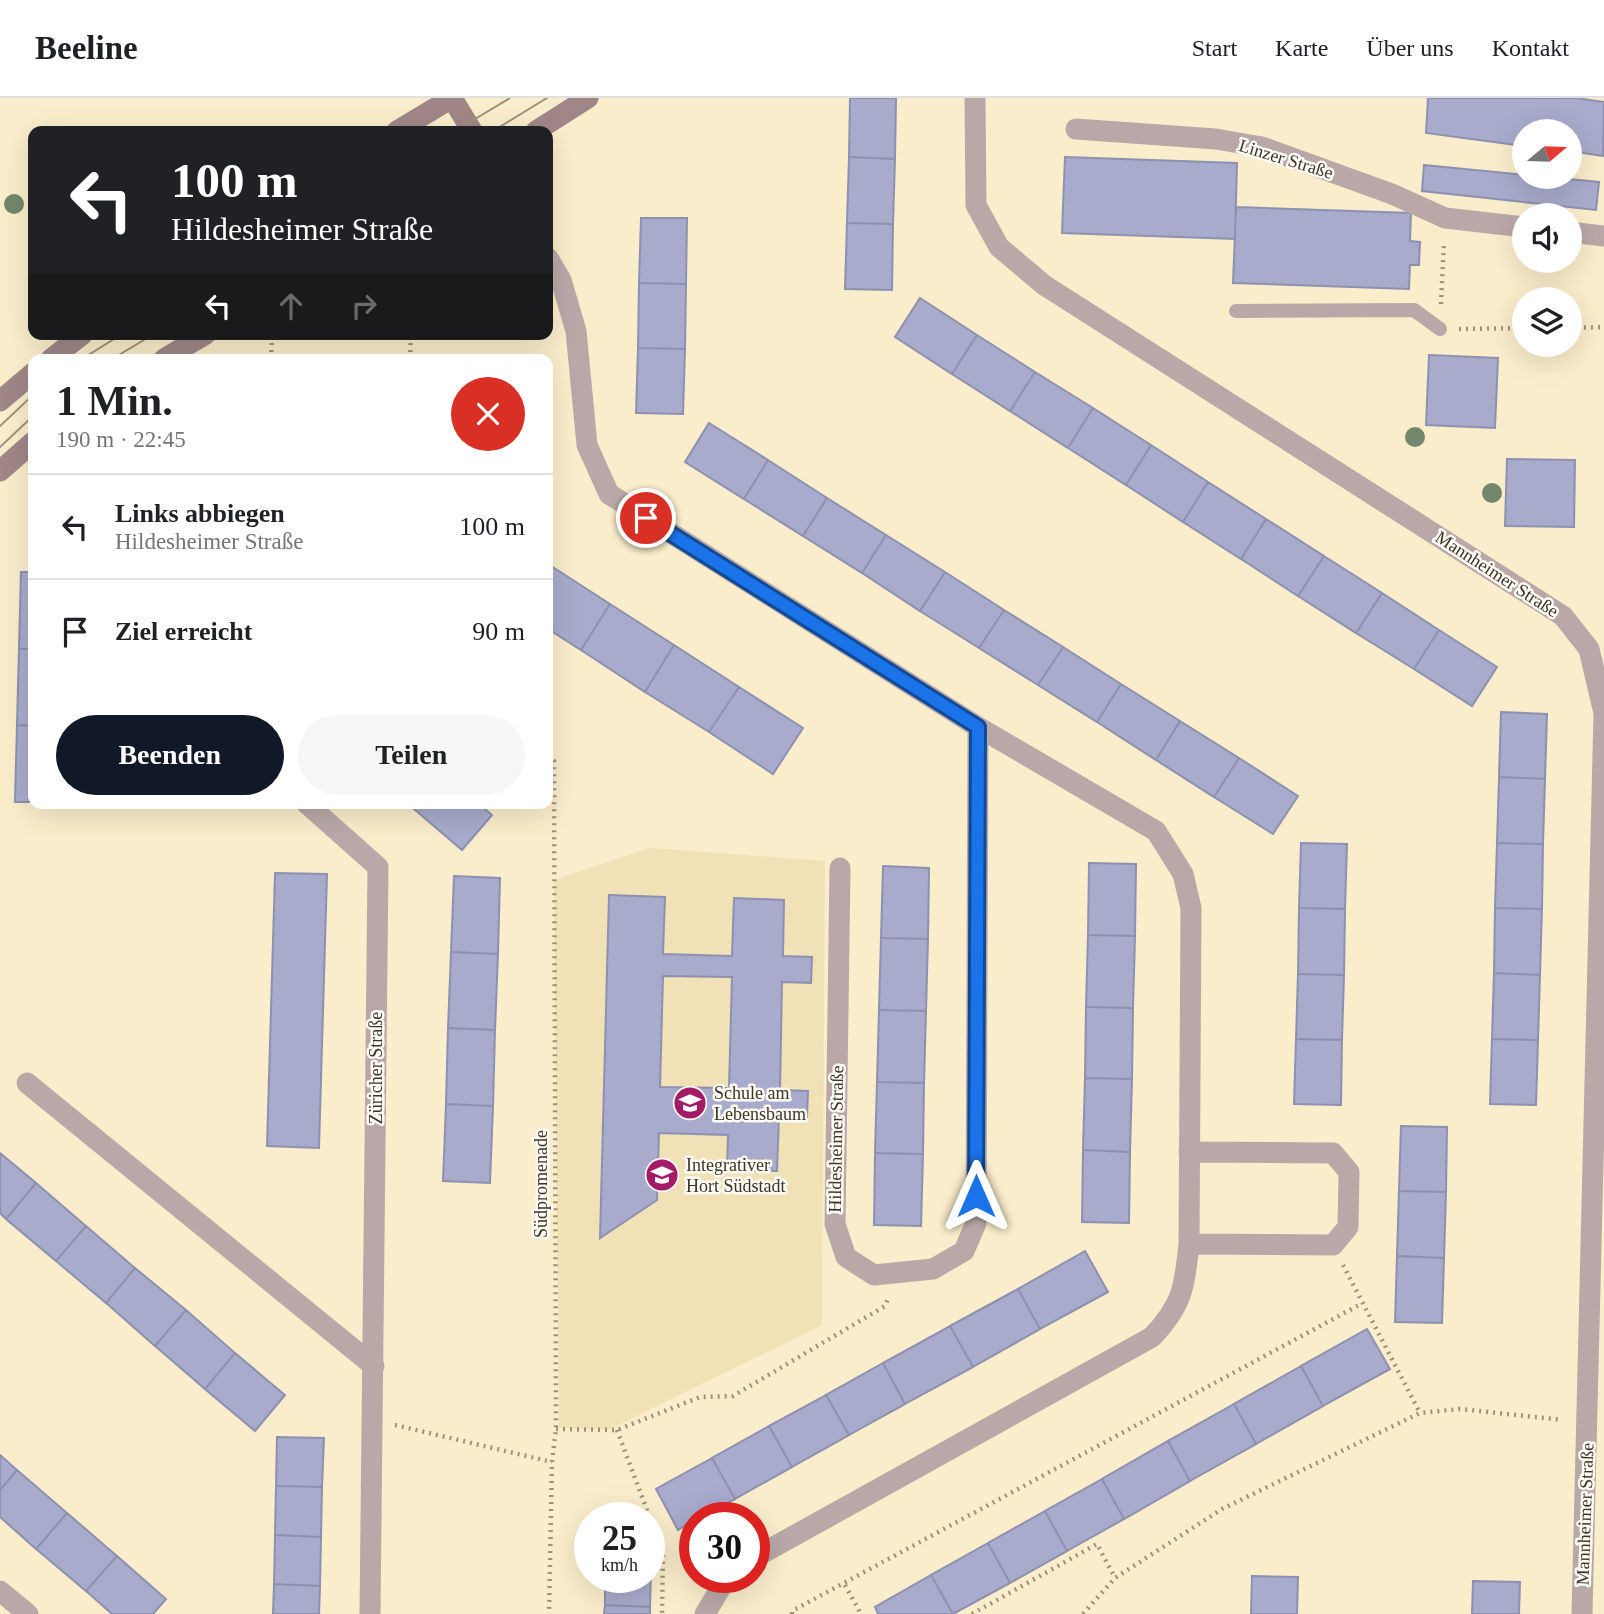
<!DOCTYPE html>
<html lang="de">
<head>
<meta charset="utf-8">
<style>
  body { margin:0; font-family:Georgia,serif; background:#f6f6f6; color:#202124; height:100vh; display:flex; flex-direction:column; font-size:26px; white-space:nowrap }
  * { box-sizing:border-box; margin:0 }
  p { font-size:23px; color:#757577 }
  .icon { flex:none; width:38px; height:38px; fill:none; stroke:currentColor; stroke-width:2; stroke-linecap:round; stroke-linejoin:round }
  .map { position:relative; flex:1; overflow:hidden }
  .drawer { position:absolute; left:28px; top:256px; width:525px; height:455px; display:flex; flex-direction:column; background:#fff; border-radius:14px; box-shadow:0 7px 28px #0002 }
  .drawer>* { flex:none }
  .top-card { position:absolute; left:28px; top:28px; width:525px; height:214px; border-radius:14px; box-shadow:0 7px 28px #0002; background:#202124; color:#fff; overflow:hidden }
  .needle { width:46px; rotate:71deg }
  .buttons { position:absolute; left:1512px; top:21px; display:grid; gap:14px }
  .buttons a { display:grid; place-items:center; width:70px; height:70px; border-radius:50%; background:#fff; box-shadow:0 7px 28px #0002; font-size:35px }
  .speed { position:absolute; left:574px; top:1404px; display:flex; gap:14px; font-size:35px; font-weight:700; text-align:center }
  .speed>* { display:grid; place-content:center; width:91px; height:91px; border-radius:50%; background:#fff; box-shadow:0 7px 28px #0002; line-height:1 }
  .speed small { font-size:18px; font-weight:400 }
  .speed .limit { border:10px solid #d22; background:#fff; color:#111 }
  .pin { position:absolute; display:grid; place-items:center; width:60px; height:60px; color:#fff; margin:-30px; border:4px solid #fff; border-radius:50%; box-shadow:0 2px 7px #0007 }
  .me { position:absolute; width:77px; margin:-38px; rotate:0deg; stroke-linejoin:round; filter:drop-shadow(0 0 5px #0008) }
  .turn { display:flex; align-items:center; gap:24px; height:147px; padding:0 28px; font-size:32px }
  .turn .icon { width:91px; height:91px; stroke-width:2.5 }
  .turn b { display:block; font-size:49px; line-height:60px }
  .lanes { display:flex; align-items:center; height:66px; padding:0 28px; background:#0003; justify-content:center; gap:35px; direction:ltr }
  .lanes .off { opacity:.35 }
  .round { display:grid; place-items:center; flex:none; width:74px; height:74px; border-radius:37px; background:#f6f6f6 }
  .head { display:flex; align-items:center; justify-content:space-between; height:119px; padding:0 28px }
  h1 { font-size:42px; font-weight:700; line-height:52px }
  .cta { display:flex; gap:14px; margin-top:auto; padding:14px 28px }
  .cta a { flex:1; height:80px; border-radius:42px; background:#111827; color:#fff; font-size:28px; font-weight:700; line-height:80px; text-align:center }
  .cta a+a { background:#f6f6f6; color:#202124 }
  ul { padding:0; list-style:none }
  li { display:flex; align-items:center; gap:21px; height:105px; padding:0 28px; border-top:2px solid #e0e0e0 }
  li div { flex:1 }
  li b { display:block; font-size:26px }
  li em { font-style:normal }
  header { display:flex; align-items:center; gap:42px; box-sizing:border-box; height:98px; padding:0 35px; background:#fff; border-bottom:2px solid #e0e0e0 }
  header strong { font-size:33px }
  nav { display:flex; gap:38px; margin-inline-start:auto; font-size:24px }
  .map>svg:first-child { display:block }
  .built { fill:#f0e1b7 }
  .building { fill:#a8abcb; stroke:#8e90b0; stroke-width:2; fill-rule:evenodd }
  .lines { fill:none; stroke-linecap:round; stroke-linejoin:round }
  .path { stroke:#9c937b; stroke-width:4.5; stroke-dasharray:2 5; stroke-linecap:butt }
  .lane { stroke:#baa8a8; stroke-width:14 }
  .street { stroke:#baa8a8; stroke-width:21 }
  .secondary { stroke:#a08687; stroke-width:21 }
  .tram { stroke:#9c937b; stroke-width:2 }
  .tree { fill:#72876c }
  .route-casing { stroke:#114b97; stroke-width:18 }
  .route { stroke:#1a73e8; stroke-width:12 }
  .labels { text-anchor:middle; dominant-baseline:central; stroke-width:5; stroke-linejoin:round; paint-order:stroke }
  .street-label { font-size:18px; fill:#3a3528; stroke:#fefbf4 }
  .poi-label { font-size:18px; fill:#3a3528; stroke:#fefbf4; text-anchor:start }
</style>
</head>
<body>
<header>
<strong>Beeline</strong>
<nav><a>Start</a><a>Karte</a><a>Über uns</a><a>Kontakt</a></nav>
</header>
<div class="map">
<svg width="1604" height="1516" viewBox="0 0 1604 1516">
  <rect width="100%" height="100%" fill="#faedcb"/>
  <!-- built -->
  <path class="built" d="M650 750 825 763 822 1227 610 1331 559 1330 554 782Z"/>
  <!-- building -->
  <path class="building" d="M850 0H896L895 61 849 59Z
    M1428 0H1576L1604 4 1603 58 1570 53V33H1524V48L1426 35Z
    M849 59 895 61 893 126 847 125Z
    M1065 59 1237 65 1235 141 1062 135Z
    M1424 67 1599 84 1596 112 1422 93Z
    M1236 109 1411 115 1410 143 1420 144 1419 167H1410L1409 191 1233 185Z
    M641 120H687L686 186 639 185Z
    M847 125 893 126 892 192 845 191Z
    M639 185 686 186 685 251 638 250Z
    M920 200 977 237 952 276 895 239Z
    M977 237 1035 274 1010 313 952 276Z
    M638 250 685 251 683 316 636 315Z
    M1429 257 1498 260 1495 330 1426 327Z
    M1035 274 1093 310 1068 350 1010 313Z
    M1093 310 1151 347 1126 387 1068 350Z
    M709 325 768 362 744 401 685 364Z
    M1151 347 1208 384 1183 424 1126 387Z
    M1507 361 1575 362 1574 429 1505 428Z
    M768 362 827 400 803 438 744 401Z
    M1208 384 1266 421 1241 461 1183 424Z
    M827 400 886 437 862 475 803 438Z
    M1266 421 1324 458 1298 498 1241 461Z
    M886 437 945 474 920 513 862 475Z
    M1324 458 1382 495 1356 535 1298 498Z
    M548 466 610 506 581 552 548 531Z
    M21 474H33V551H19Z
    M945 474 1004 512 979 550 920 513Z
    M1382 495 1439 532 1414 571 1356 535Z
    M610 506 674 547 645 594 581 552Z
    M1004 512 1063 549 1038 587 979 550Z
    M1439 532 1497 569 1472 608 1414 571Z
    M674 547 739 589 709 634 645 594Z
    M1063 549 1121 586 1097 624 1038 587Z
    M19 551H33V628L17 627Z
    M1121 586 1180 623 1156 662 1097 624Z
    M739 589 803 630 773 676 709 634Z
    M1501 614 1547 616 1545 681 1499 679Z
    M1180 623 1239 660 1214 699 1156 662Z
    M17 627 33 628V704H15Z
    M1239 660 1298 698 1273 736 1214 699Z
    M1499 679 1545 681 1543 746 1497 745Z
    M407 705H478L492 717 462 752Z
    M1301 745 1347 746 1345 811 1299 810Z
    M1497 745 1543 746 1542 811 1495 810Z
    M1089 765 1136 766 1135 838 1088 837Z
    M883 768 929 770 928 841 881 840Z
    M275 775 327 776 319 1050 267 1048Z
    M454 778 500 780 498 856 451 854Z
    M609 797 665 799 663 856 732 858 734 800 784 802 783 858 812 859 811 885 782 884 780 992 808 993 807 1020 779 1019 777 1073 727 1072 728 1037 659 1035 657 1102 600 1140ZM663 878 732 879 729 990 660 989Z
    M1299 810 1345 811 1344 877 1298 876Z
    M1495 810 1542 811 1540 877 1494 875Z
    M1088 837 1135 838 1133 910 1086 909Z
    M881 840 928 841 926 913 879 912Z
    M451 854 498 856 495 932 448 930Z
    M1494 875 1540 877 1538 942 1492 941Z
    M1298 876 1344 877 1342 942 1296 941Z
    M1086 909 1133 910 1132 981 1085 980Z
    M879 912 926 913 924 985 877 984Z
    M448 930 495 932 493 1008 446 1006Z
    M1296 941 1342 942 1341 1007 1294 1006Z
    M1492 941 1538 942 1536 1007 1490 1006Z
    M1085 980 1132 981 1130 1054 1083 1052Z
    M877 984 924 985 923 1056 875 1055Z
    M446 1006 493 1008 490 1085 443 1083Z
    M1401 1028 1447 1029 1446 1094 1399 1093Z
    M1083 1052 1130 1054 1129 1125 1082 1124Z
    M0 1055 36 1085 6 1121 0 1115Z
    M875 1055 923 1056 921 1128 874 1127Z
    M36 1085 86 1128 56 1163 6 1121Z
    M1399 1093 1446 1094 1444 1160 1397 1158Z
    M86 1128 135 1170 106 1205 56 1163Z
    M1085 1153 1108 1194 1040 1231 1018 1191Z
    M1397 1158 1444 1160 1442 1225 1395 1224Z
    M135 1170 186 1212 155 1248 106 1205Z
    M1018 1191 1040 1231 973 1269 950 1228Z
    M186 1212 235 1255 205 1291 155 1248Z
    M950 1228 973 1269 905 1306 883 1265Z
    M1367 1231 1390 1271 1323 1308 1301 1268Z
    M235 1255 285 1297 255 1333 205 1291Z
    M883 1265 905 1306 849 1337 826 1297Z
    M1301 1268 1323 1308 1256 1346 1234 1306Z
    M826 1297 849 1337 792 1369 769 1328Z
    M1234 1306 1256 1346 1190 1383 1168 1343Z
    M769 1328 792 1369 735 1401 712 1360Z
    M277 1339 324 1340 322 1389 276 1388Z
    M1168 1343 1190 1383 1124 1421 1102 1381Z
    M0 1357 17 1372 0 1392Z
    M712 1360 735 1401 701 1419H695V1422L678 1432 656 1391Z
    M17 1372 67 1415 36 1451 0 1419V1392Z
    M1102 1381 1124 1421 1067 1453 1045 1413Z
    M276 1388 322 1389 321 1439 275 1437Z
    M1045 1413 1067 1453 1010 1485 988 1445Z
    M67 1415 117 1458 86 1493 36 1451Z
    M649 1436 652 1437 650 1509 605 1507V1479H649Z
    M275 1437 321 1439 320 1488 274 1486Z
    M988 1445 1010 1485 953 1516 931 1477Z
    M117 1458 166 1501 153 1516H112L86 1493Z
    M931 1477 953 1516H878L875 1509Z
    M1252 1478 1298 1479 1297 1516H1251Z
    M1473 1483 1520 1484 1519 1516H1472Z
    M274 1486 320 1488 319 1516H273Z
    M605 1507 650 1509V1516H604Z"/>
  <g class="lines">
    <!-- path -->
    <path class="path" d="M1441 206 1444 145
      M1570 230 1604 229
      M1459 231 1524 230
      M271 261 272 239 276 236
      M410 261 411 236
      M548 658 554 663 556 1331 552 1364 549 1516
      M1343 1167 1420 1315
      M395 1327 552 1364
      M556 1331 617 1332 700 1299 733 1298 885 1208 888 1200
      M617 1332 663 1455 662 1516
      M845 1487 861 1516
      M792 1516V1513L1361 1206
      M972 1516 1097 1446 1115 1480
      M1083 1516 1115 1480 1222 1411 1420 1315 1460 1311 1562 1322"/>
    <!-- lane -->
    <path class="lane" d="M1236 213 1414 212 1440 231"/>
    <!-- street -->
    <path class="street" d="M975 0 976 107 999 149 1044 187 1563 518 1589 551 1604 615 1582 1516
      M1076 31 1216 41 1262 49 1392 96 1445 120 1524 129
      M1570 134 1604 138
      M548 160 561 182 576 233 587 347 609 396 978 629 1156 733 1183 776 1191 810 1189 1146C1184 1190 1183 1206 1152 1239L754 1460
      M306 705 378 769 370 1516
      M840 770 835 1126 846 1159 874 1177 933 1171 964 1153 976 1125 978 629
      M27 985 374 1268
      M1189 1146 1333 1147 1348 1129 1349 1074 1333 1055 1189 1054
      M0 1493 28 1516
      M705 1516 727 1479"/>
    <!-- secondary -->
    <path class="secondary" d="M452 0 472 33
      M397 33 452 0
      M536 33 588 0
      M51 261 83 236
      M164 261 206 236
      M0 303 33 275
      M0 373 33 344"/>
    <!-- tram -->
    <path class="tram" d="M455 33 510 0
      M493 33 547 0
      M82 261 122 236
      M112 261 154 236
      M0 328 33 297
      M0 349 33 318"/>
  </g>
  <!-- trees -->
  <g class="tree">
    <circle cx="14" cy="106" r="10"/>
    <circle cx="1415" cy="339" r="10"/>
    <circle cx="1492" cy="395" r="10"/>
  </g>
  <g class="lines">
    <defs>
      <path id="route" d="M646 420 978 629 976 1098"/>
    </defs>
    <!-- route casing -->
    <use href="#route" class="route-casing"/>
    <!-- route -->
    <use href="#route" class="route"/>
  </g>
  <!-- icons -->
  <defs>
    <symbol id="school-disc" viewBox="-11 -11 22 22"><circle r="9.5" fill="#a31b66" stroke="#fefbf4"/><path d="M0-5L7-2L0 1L-7-2ZM-4 1L0 2.5L4 1V4Q0 6-4 4Z" fill="#fff"/></symbol>
  </defs>
  <g fill-rule="evenodd">
    <use href="#school-disc" x="671" y="986" width="38" height="38"/>
    <use href="#school-disc" x="643" y="1058" width="38" height="38"/>
  </g>
  <g class="labels">
    <!-- street labels -->
    <g class="street-label">
      <text transform="translate(1286 61) rotate(17)">Linzer Straße</text>
      <text transform="translate(1497 476) rotate(33)">Mannheimer Straße</text>
      <text transform="translate(376 970) rotate(-90)">Züricher Straße</text>
      <text transform="translate(836 1041) rotate(-89)">Hildesheimer Straße</text>
      <text transform="translate(541 1086) rotate(-90)">Südpromenade</text>
      <text transform="translate(1585 1416) rotate(-88)">Mannheimer Straße</text>
    </g>
    <!-- poi labels -->
    <g class="poi-label">
      <text x="714" y="995">Schule am<tspan x="714" dy="21">Lebensbaum</tspan></text>
      <text x="686" y="1067">Integrativer<tspan x="686" dy="21">Hort Südstadt</tspan></text>
    </g>
  </g>
</svg>
<div class="buttons">
<a><svg class="needle" viewBox="-14 -14 28 28"><path d="M0-13l5 13h-10z" fill="#e53935"/><path d="M0 13l5-13h-10z" fill="#757577"/></svg></a>
<a><svg class="icon" aria-label="sound" viewBox="0 0 24 24"><path d="M4 9h4l5-4v14l-5-4H4zM17 9q2 3 0 6"/></svg></a>
<a><svg class="icon" aria-label="layers" viewBox="0 0 24 24"><path d="M12 4l9 5-9 5-9-5zM3 14l9 5 9-5"/></svg></a>
</div>
<div class="speed"><div>25<small>km/h</small></div><div class="limit">30</div></div>
<div class="pin" style="left:646px;top:420px;background:#d93025"><svg class="icon" aria-label="arrive" viewBox="0 0 24 24"><path d="M6 21V4h12l-3 4 3 4H6"/></svg></div>
<svg class="me" style="left:976px;top:1098px" viewBox="-20 -20 40 40"><path d="M0-17L14 15 0 8-14 15z" fill="#1a73e8" stroke="#fff" stroke-width="4"/></svg>
<div class="top-card">
<div class="turn"><svg class="icon" aria-label="left" viewBox="0 0 24 24"><path d="M17 20v-9H6M10 6l-5 5 5 5"/></svg><div><b>100 m</b>Hildesheimer Straße</div></div>
<div class="lanes"><svg class="icon" aria-label="left" viewBox="0 0 24 24"><path d="M17 20v-9H6M10 6l-5 5 5 5"/></svg><svg class="icon off" aria-label="ahead" viewBox="0 0 24 24"><path d="M12 20V5M6 11l6-6 6 6"/></svg><svg class="icon off" aria-label="right" viewBox="0 0 24 24"><path d="M7 20v-9h11M14 6l5 5-5 5"/></svg></div>
</div>
<section class="drawer">
<div class="head"><div><h1>1 Min.</h1><p>190 m · 22:45</p></div><a class="round" style="background:#d93025;color:#fff"><svg class="icon" aria-label="close" viewBox="0 0 24 24"><path d="M6 6l12 12M18 6L6 18"/></svg></a></div>
<ul>
<li><svg class="icon" aria-label="left" viewBox="0 0 24 24"><path d="M17 20v-9H6M10 6l-5 5 5 5"/></svg><div><b>Links abbiegen</b><p>Hildesheimer Straße</p></div><em>100 m</em></li>
<li><svg class="icon" aria-label="arrive" viewBox="0 0 24 24"><path d="M6 21V4h12l-3 4 3 4H6"/></svg><div><b>Ziel erreicht</b></div><em>90 m</em></li>
</ul>
<div class="cta"><a>Beenden</a><a>Teilen</a></div>
</section>
</div>
</body>
</html>
